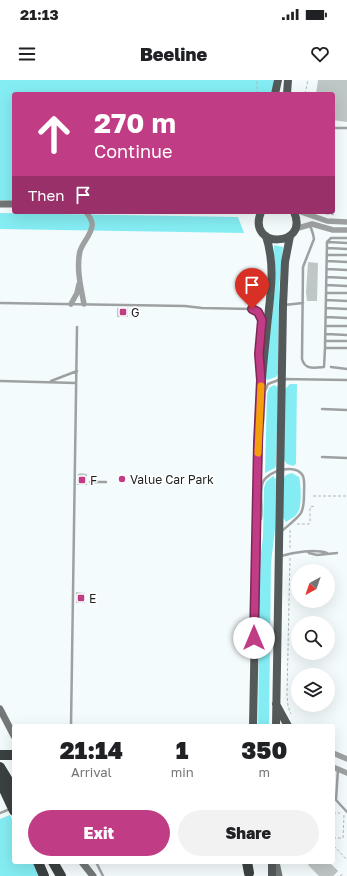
<!DOCTYPE html>
<html lang="en">
<head>
<meta charset="utf-8">
<style>
  body { margin:0; font-family:"Golos Text",sans-serif; background:#f2f2f2; color:#202124; height:100vh; display:flex; flex-direction:column; font-size:15px; white-space:nowrap }
  * { box-sizing:border-box; margin:0 }
  p { font-size:13px; color:#757577 }
  .icon { flex:none; width:22px; height:22px; fill:none; stroke:currentColor; stroke-width:2; stroke-linecap:round; stroke-linejoin:round }
  .map { position:relative; flex:1; overflow:hidden }
  .side { position:absolute; left:12px; top:644px; width:323px; height:140px; display:flex; flex-direction:column; background:#fff; border-radius:4px; box-shadow:0 4px 16px #0002 }
  .side>* { flex:none }
  .banner { position:absolute; left:12px; top:12px; width:323px; height:122px; border-radius:4px; box-shadow:0 4px 16px #0002; background:#c03d85; color:#fff; overflow:hidden }
  .needle { width:26px; rotate:220deg }
  .fabs { position:absolute; left:291px; top:484px; display:grid; gap:8px }
  .fabs a { display:grid; place-items:center; width:44px; height:44px; border-radius:50%; background:#fff; box-shadow:0 4px 16px #0002; font-size:20px }
  .pin { position:absolute; display:grid; place-items:center; width:34px; height:34px; color:#fff; margin:-41px -17px; border-radius:50% 50% 50% 0; rotate:-45deg; box-shadow:0 0 4px #0007 }
  .pin .icon { rotate:45deg }
  .me { position:absolute; width:44px; margin:-22px; rotate:0deg; stroke-linejoin:round; filter:drop-shadow(0 0 3px #0008) }
  .turn { display:flex; align-items:center; gap:14px; height:84px; padding:0 16px; font-size:18px }
  .turn .icon { width:52px; height:52px; stroke-width:2.5 }
  .turn b { display:block; font-size:28px; line-height:34px }
  .then { display:flex; align-items:center; height:38px; padding:0 16px; background:#0003; gap:8px; font-size:15px }
  .eta { display:flex; justify-content:space-evenly; align-items:center; height:68px; text-align:center }
  .eta b { font-size:24px; font-weight:800; line-height:28px }
  .primary-button { display:flex; gap:8px; margin-top:auto; padding:8px 16px }
  .primary-button a { flex:1; height:46px; border-radius:24px; background:#c03d85; color:#fff; font-size:16px; font-weight:800; line-height:46px; text-align:center }
  .primary-button a+a { background:#f2f2f2; color:#202124 }
  .status { display:flex; justify-content:space-between; align-items:center; height:28px; padding:0 20px; background:#fff; direction:ltr }
  .status svg { height:11px; fill:currentColor }
  header { display:flex; justify-content:space-between; align-items:center; height:52px; padding:0 16px; background:#fff; font-size:18px; font-weight:800 }
  .map>svg:first-child { display:block }
  .green { fill:#84edf3 }
  .building { fill:#bfc6c6 }
  .lines { fill:none; stroke-linecap:round; stroke-linejoin:round }
  .path { stroke:#b2b7b8; stroke-width:1; stroke-dasharray:3 2; stroke-linecap:butt }
  .lane { stroke:#9ea1a1; stroke-width:2.5 }
  .street { stroke:#9ea1a1; stroke-width:5.5 }
  .secondary { stroke:#737777; stroke-width:7 }
  .primary { stroke:#54595a; stroke-width:8 }
  .highway { stroke:#3b4141; stroke-width:10 }
  .route-casing { stroke:#7d2856; stroke-width:10 }
  .route { stroke:#c03d85; stroke-width:7 }
  .slow { stroke:#f59e0b; stroke-width:7 }
  .poi-dot { fill:#c03d85; stroke:#fff; stroke-width:1.5 }
  .labels { text-anchor:middle; dominant-baseline:central; stroke-width:3; stroke-linejoin:round; paint-order:stroke }
  .poi-label { font-size:12px; fill:#222424; stroke:#fff; text-anchor:start }
</style>
</head>
<body>
<div class="status"><b>21:13</b><svg viewBox="0 0 49 12"><path d="M0 12V9h3v3zM5 12V6h3v6zM10 12V3h3v9zM15 12V0h3v12zM26 1h20v11H26zM47 4h2v5h-2z"/></svg></div>
<header><svg class="icon" aria-label="menu" viewBox="0 0 24 24"><path d="M4 6h16M4 12h16M4 18h16"/></svg>Beeline<svg class="icon" aria-label="heart" viewBox="0 0 24 24"><path d="M12 20l-8-8c-3-5 5-10 8-4 3-6 11-1 8 4z"/></svg></header>
<div class="map">
<svg width="347" height="796" viewBox="0 0 347 796">
  <rect width="100%" height="100%" fill="#f4fbfc"/>
  <!-- green -->
  <path class="green" d="M0 0H274L272 14H14V121L0 120Z
    M0 133 238 137 244 153 0 149Z
    M274 165 283 167 279 209 278 294 276 297 267 300 266 299V290L275 207Z
    M290 304H297L296 384 293 386 287 384 284 380 285 309Z
    M274 305 278 307 276 386 275 388 265 393 267 314 269 308Z
    M292 393 299 397C301 404 302 426 298 432 296 437 290 439 286 442L283 437 284 398 286 395Z
    M273 396 276 399 275 449 271 483 269 645 268 646H258L260 481 263 456 264 408 266 402Z
    M10 735 14 743V782H33L39 796H0V739Z"/>
  <!-- building -->
  <path class="building" d="M318 0H347V42L333 40V14H316Z
    M308 182 318 183 317 221H307L306 212Z
    M117 228H128V237H117Z
    M81 393 87 394V405H77L78 394Z
    M76 512 85 513V523H76Z
    M310 782H329L338 791 333 796H319L308 785Z"/>
  <g class="lines">
    <!-- path -->
    <path class="path" d="M257 14V0
      M305 14 308 0
      M326 134 336 135
      M313 416H347
      M297 444H309L310 442V427L315 426
      M290 450V469
      M290 478 287 615 288 626 291 634
      M333 733H340
      M333 758H343L344 735
      M333 767H335L347 780
      M328 782 337 791 332 796
      M340 796 343 794"/>
    <!-- lane -->
    <path class="lane" d="M333 48H347
      M310 145 313 154 314 159 303 187 302 279C305 290 314 288 324 287L325 268 327 162 331 158H347
      M328 162 347 163
      M327 168 347 169
      M327 175H347
      M327 181 347 182
      M327 189 347 190
      M327 197 347 198
      M326 205 347 206
      M326 213H347
      M326 220 347 221
      M0 223 185 226 202 228 252 229C256 231 260 233 261 237 265 246 259 271 260 282
      M284 225 303 223
      M326 228 347 229
      M326 237 347 238
      M326 246H347
      M326 254 347 255
      M325 261H347
      M325 268H347
      M331 287 347 289
      M0 301 76 303
      M51 301 77 291
      M322 329 347 330
      M263 343 265 311 268 304 281 299 347 300
      M322 377 347 378
      M90 402H106
      M261 439C263 428 259 410 263 402 269 390 296 383 303 396 305 401 304 409 304 415 304 421 304 427 301 433 296 440 287 446 281 452
      M309 473 317 475 337 473
      M281 476C294 472 315 469 327 473
      M71 646 77 247
      M338 689 336 720 347 732
      M0 733 10 729
      M96 782 103 796"/>
    <!-- street -->
    <path class="street" d="M301 132 327 141 347 142
      M295 149 312 144 333 150H347
      M71 224 77 213 79 204
      M84 224C81 208 76 188 80 171 83 162 91 155 92 146 93 140 89 136 86 132
      M333 673 347 679
      M333 687 347 693"/>
    <!-- secondary -->
    <path class="secondary" d="M0 124H14
      M0 629 14 656
      M82 782 93 796
      M276 782 279 796"/>
    <!-- primary -->
    <path class="primary" d="M275 14 278 0
      M287 14 288 0
      M261 132C246 169 310 168 294 132
      M276 624 288 646
      M253 646 259 335C261 306 264 276 267 247 270 216 276 187 266 156
      M276 646 283 225 285 182 290 156
      M272 796V782"/>
    <!-- highway -->
    <path class="highway" d="M0 675H14
      M0 687 14 710
      M0 701 14 731
      M38 782 44 796
      M53 782 61 796
      M247 782 249 793"/>
  </g>
  <g class="lines">
    <defs>
      <path id="route" d="M252 229 258 232 262 240 259 274 261 300 258 363 254 558"/>
    </defs>
    <!-- route casing -->
    <use href="#route" class="route-casing"/>
    <!-- route -->
    <use href="#route" class="route"/>
    <!-- slow -->
    <path class="slow" d="M258 373 261 306"/>
  </g>
  <!-- markers -->
  <g class="poi-dot">
    <rect x="119" y="228" width="8" height="8" rx="2"/>
    <circle cx="122" cy="399" r="4"/>
    <rect x="78" y="396" width="8" height="8" rx="2"/>
    <rect x="77" y="514" width="8" height="8" rx="2"/>
  </g>
  <g class="labels">
    <!-- poi labels -->
    <g class="poi-label">
      <text x="131" y="232">G</text>
      <text x="130" y="399">Value Car Park</text>
      <text x="90" y="400">F</text>
      <text x="89" y="518">E</text>
    </g>
  </g>
</svg>
<div class="fabs">
<a><svg class="needle" viewBox="-14 -14 28 28"><path d="M0-13l5 13h-10z" fill="#e53935"/><path d="M0 13l5-13h-10z" fill="#757577"/></svg></a>
<a><svg class="icon" aria-label="search" viewBox="0 0 24 24"><circle cx="10" cy="10" r="6"/><path d="M15 15l6 6"/></svg></a>
<a><svg class="icon" aria-label="layers" viewBox="0 0 24 24"><path d="M12 4l9 5-9 5-9-5zM3 14l9 5 9-5"/></svg></a>
</div>
<div class="pin" style="left:252px;top:229px;background:#d93025"><svg class="icon" aria-label="arrive" viewBox="0 0 24 24"><path d="M6 21V4h12l-3 4 3 4H6"/></svg></div>
<svg class="me" style="left:254px;top:558px" viewBox="-20 -20 40 40"><circle r="19" fill="#fff"/><path d="M0-13L10 11 0 6-10 11z" fill="#c03d85"/></svg>
<div class="banner">
<div class="turn"><svg class="icon" aria-label="ahead" viewBox="0 0 24 24"><path d="M12 20V5M6 11l6-6 6 6"/></svg><div><b>270 m</b>Continue</div></div>
<div class="then">Then<svg class="icon" aria-label="arrive" viewBox="0 0 24 24"><path d="M6 21V4h12l-3 4 3 4H6"/></svg></div>
</div>
<section class="side">
<div class="eta">
<div><b>21:14</b><p>Arrival</p></div>
<div><b>1</b><p>min</p></div>
<div><b>350</b><p>m</p></div>
</div>
<div class="primary-button"><a>Exit</a><a>Share</a></div>
</section>
</div>
</body>
</html>
